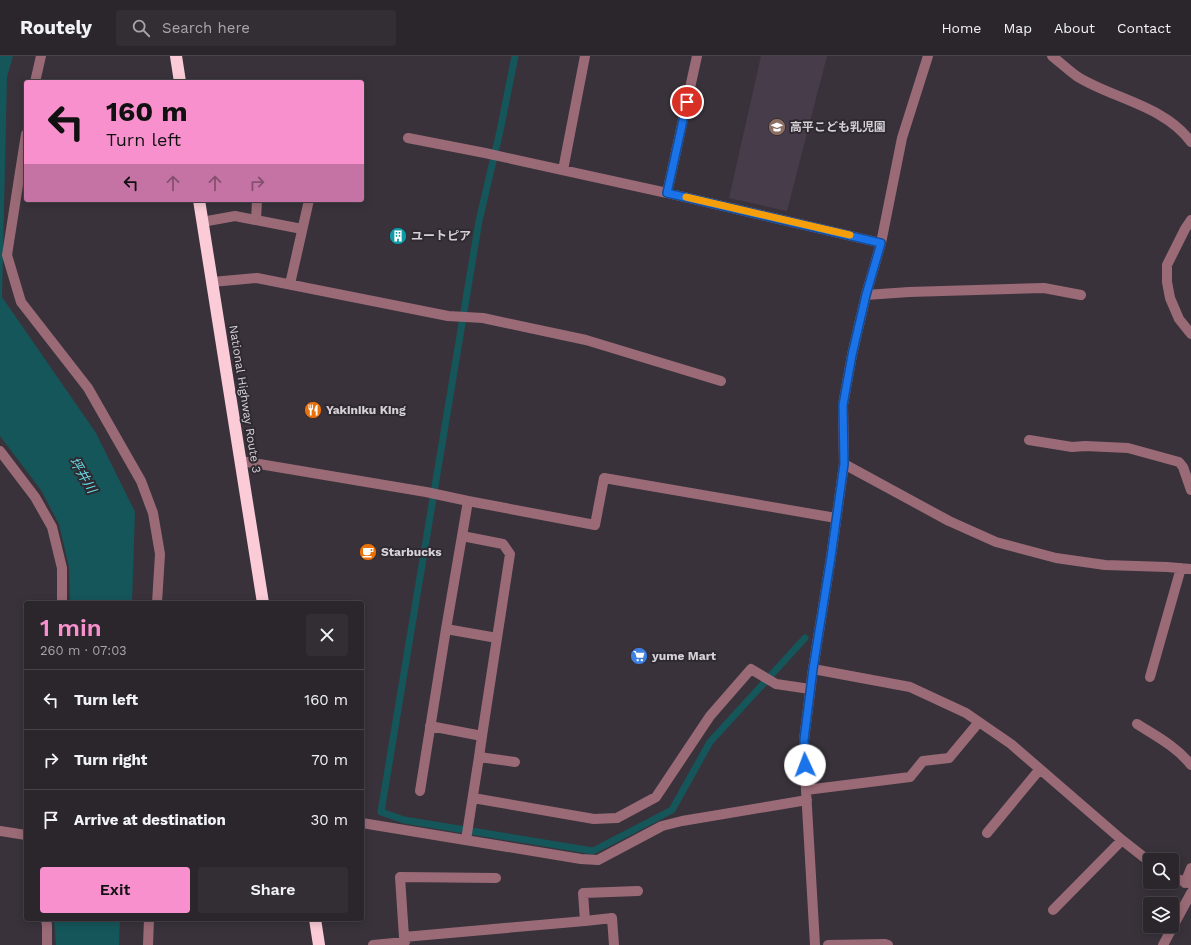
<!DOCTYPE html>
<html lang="en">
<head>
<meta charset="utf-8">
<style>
  body { margin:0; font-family:"Work Sans","Noto Sans JP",sans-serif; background:#332e34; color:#f1f3f6; height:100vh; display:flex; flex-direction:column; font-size:15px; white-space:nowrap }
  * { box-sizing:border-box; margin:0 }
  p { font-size:13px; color:#a6a5a9 }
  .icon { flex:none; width:22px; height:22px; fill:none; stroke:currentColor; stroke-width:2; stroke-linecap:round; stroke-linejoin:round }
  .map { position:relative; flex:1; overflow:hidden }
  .sheet { position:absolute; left:24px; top:545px; width:340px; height:320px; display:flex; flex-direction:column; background:#2b262c; border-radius:4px; box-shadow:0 2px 10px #0003,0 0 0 1px #474348 }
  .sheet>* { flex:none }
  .hud { position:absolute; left:24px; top:24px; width:340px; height:122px; border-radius:4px; box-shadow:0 2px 10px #0003,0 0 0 1px #474348; background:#f790cd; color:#111; overflow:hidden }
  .tools { position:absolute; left:1143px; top:797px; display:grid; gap:8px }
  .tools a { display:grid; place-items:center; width:36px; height:36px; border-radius:4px; background:#2b262c; box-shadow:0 2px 10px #0003,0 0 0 1px #474348; font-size:20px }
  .pin { position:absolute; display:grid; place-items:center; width:34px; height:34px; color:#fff; margin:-17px; border:2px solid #fff; border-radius:50%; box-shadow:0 1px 4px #0007 }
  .me { position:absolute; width:44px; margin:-22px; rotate:358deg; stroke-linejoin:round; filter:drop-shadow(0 0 3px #0008) }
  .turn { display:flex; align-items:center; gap:14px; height:84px; padding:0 16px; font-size:18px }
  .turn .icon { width:52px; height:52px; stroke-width:2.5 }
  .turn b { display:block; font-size:28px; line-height:34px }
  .lanes { display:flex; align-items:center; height:38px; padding:0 16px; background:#0003; justify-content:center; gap:20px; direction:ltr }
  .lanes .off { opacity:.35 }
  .round { display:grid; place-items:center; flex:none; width:42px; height:42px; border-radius:4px; background:#332e34 }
  .headline { display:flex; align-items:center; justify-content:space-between; height:68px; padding:0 16px }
  h1 { font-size:24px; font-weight:600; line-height:30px; color:#f790cd }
  .action { display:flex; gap:8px; margin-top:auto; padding:8px 16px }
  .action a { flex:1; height:46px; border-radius:4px; background:#f790cd; color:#111; font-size:16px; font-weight:600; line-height:46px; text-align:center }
  .action a+a { background:#332e34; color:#f1f3f6 }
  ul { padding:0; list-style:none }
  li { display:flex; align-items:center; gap:12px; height:60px; padding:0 16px; border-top:1px solid #474348 }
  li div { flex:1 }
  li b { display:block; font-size:15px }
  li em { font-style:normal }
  header { display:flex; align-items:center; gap:24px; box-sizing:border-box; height:56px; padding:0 20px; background:#2b262c; border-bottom:1px solid #474348 }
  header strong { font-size:19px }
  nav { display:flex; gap:22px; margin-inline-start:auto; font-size:14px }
  .search { width:280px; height:36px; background:#332e34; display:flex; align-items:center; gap:10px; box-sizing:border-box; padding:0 14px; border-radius:4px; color:#a6a5a9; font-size:15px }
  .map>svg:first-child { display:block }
  .built { fill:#463c4a }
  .water { fill:#15565a }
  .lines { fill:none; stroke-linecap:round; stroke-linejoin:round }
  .stream { stroke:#15565a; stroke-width:7 }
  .minor { stroke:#9a6b77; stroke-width:10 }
  .highway { stroke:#fbccd7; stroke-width:12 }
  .route-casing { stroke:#114b97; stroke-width:10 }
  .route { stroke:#1a73e8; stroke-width:7 }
  .slow { stroke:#f59e0b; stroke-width:7 }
  .labels { text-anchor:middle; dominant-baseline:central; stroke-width:4; stroke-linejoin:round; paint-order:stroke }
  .poi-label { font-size:12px; font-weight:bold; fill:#d4d0d5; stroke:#2f2931; text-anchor:start }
  .street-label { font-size:12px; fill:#d4d0d5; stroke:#2f2931 }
  .water-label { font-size:13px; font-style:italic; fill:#67e0e8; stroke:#2f2931 }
</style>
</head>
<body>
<header>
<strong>Routely</strong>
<div class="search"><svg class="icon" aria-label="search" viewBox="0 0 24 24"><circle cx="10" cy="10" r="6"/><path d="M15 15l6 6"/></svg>Search here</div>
<nav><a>Home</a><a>Map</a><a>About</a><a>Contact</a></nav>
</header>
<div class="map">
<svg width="1191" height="889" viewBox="0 0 1191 889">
  <rect width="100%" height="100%" fill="#39323b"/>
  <!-- built -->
  <path class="built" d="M761 0H827L787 155 729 142Z"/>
  <!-- water -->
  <path class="water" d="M0 0H13L7 21 2 241 96 377 135 456 132 547H70L69 511 59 468 41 434 0 380Z
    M54 863H120L119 889H56Z"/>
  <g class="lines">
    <!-- stream -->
    <path class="stream" d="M515 0 500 75 479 165 381 756 404 764 593 795 672 754 710 686 805 582"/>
    <!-- minor -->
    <path class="minor" d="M697 0 667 137 881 187
      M1052 0C1061 7 1069 15 1078 21 1114 43 1165 50 1191 86
      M35 26 41 0
      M26 78 7 199 21 246 88 332 141 425 153 457 160 498 157 547
      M408 82 485 97 667 137
      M563 114 585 0
      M256 164 257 144
      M1191 164 1185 173 1167 209V226L1170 242 1179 263 1191 278
      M202 166 235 160 302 173
      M212 226 257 222 448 260 483 262 586 284 721 325
      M290 228 309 144
      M866 239 909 236 1044 232 1081 239
      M1029 384 1072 391 1085 390 1128 392 1179 406 1183 411 1191 434
      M0 395 35 441 52 471 62 512V547
      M241 405 426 436 468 445 462 480
      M844 408 949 465 996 486 1056 502 1105 509 1167 511 1191 513
      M468 445 595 469 604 422 836 462
      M813 613 910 631 966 657 1011 688 1122 784 1150 806
      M1150 621 1181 512
      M1137 668C1156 680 1177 691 1191 709
      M430 670 482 680 497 582 446 573
      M482 680 479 701 515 706
      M806 734 910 721 923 705 949 702 979 666
      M420 735 446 573 462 480 503 488 510 498 497 582
      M473 742 594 763 617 762 656 741 710 660 751 613 776 628 810 633
      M362 767 581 803 598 804 662 770 682 765 807 744
      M0 775 26 779
      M987 777 1040 713
      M466 784 479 701
      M1172 821 1191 828
      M496 822 400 821 404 881 585 865 583 837 638 835
      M1185 827 1191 812
      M1053 854 1122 784
      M46 863 47 870V889
      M585 865 612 862 614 889
      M148 889 149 863
      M373 889 405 886
      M815 889 806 734 804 684 813 613 831 501 844 408 843 349 852 299 866 239 881 187 902 82 928 0
      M828 889 885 888 888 889
      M1163 889 1191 837"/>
    <!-- highway -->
    <path class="highway" d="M176 0 180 26
      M199 144 263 547
      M315 863 319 889"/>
  </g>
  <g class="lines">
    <defs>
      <path id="route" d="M687 46 667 137 881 187 866 239 852 299 843 349 844 408 831 501 813 613 804 684 805 709"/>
    </defs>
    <!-- route casing -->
    <use href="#route" class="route-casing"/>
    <!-- route -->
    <use href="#route" class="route"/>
    <!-- slow -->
    <path class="slow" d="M686 141 850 179"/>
  </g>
  <!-- icons -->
  <defs>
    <symbol id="school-disc" viewBox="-11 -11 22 22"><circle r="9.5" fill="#8d6e63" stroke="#2f2931"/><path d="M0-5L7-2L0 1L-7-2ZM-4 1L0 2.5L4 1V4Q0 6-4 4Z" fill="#fff"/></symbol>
    <symbol id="building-disc" viewBox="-11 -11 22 22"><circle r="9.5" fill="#0f9aa8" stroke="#2f2931"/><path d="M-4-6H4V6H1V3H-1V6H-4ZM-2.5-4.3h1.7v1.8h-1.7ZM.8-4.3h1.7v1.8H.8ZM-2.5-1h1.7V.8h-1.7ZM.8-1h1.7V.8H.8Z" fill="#fff"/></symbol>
    <symbol id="restaurant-disc" viewBox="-11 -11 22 22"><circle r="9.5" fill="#e8710a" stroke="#2f2931"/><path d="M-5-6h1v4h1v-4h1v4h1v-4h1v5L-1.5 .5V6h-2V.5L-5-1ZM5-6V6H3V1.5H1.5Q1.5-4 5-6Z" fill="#fff"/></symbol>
    <symbol id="cafe-disc" viewBox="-11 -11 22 22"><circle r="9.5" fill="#e8710a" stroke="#2f2931"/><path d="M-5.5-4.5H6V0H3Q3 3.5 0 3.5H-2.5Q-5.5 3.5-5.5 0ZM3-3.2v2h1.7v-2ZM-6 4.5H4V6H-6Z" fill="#fff"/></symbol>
    <symbol id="supermarket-disc" viewBox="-11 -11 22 22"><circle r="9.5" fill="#3f7fe0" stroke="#2f2931"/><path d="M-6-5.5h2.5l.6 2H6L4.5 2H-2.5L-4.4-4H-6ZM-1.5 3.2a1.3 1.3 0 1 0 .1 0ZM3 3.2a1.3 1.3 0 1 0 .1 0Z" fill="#fff"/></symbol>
  </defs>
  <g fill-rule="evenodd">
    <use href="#school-disc" x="767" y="61" width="20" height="20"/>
    <use href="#building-disc" x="388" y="170" width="20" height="20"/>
    <use href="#restaurant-disc" x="303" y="344" width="20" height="20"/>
    <use href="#cafe-disc" x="358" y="486" width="20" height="20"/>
    <use href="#supermarket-disc" x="629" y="590" width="20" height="20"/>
  </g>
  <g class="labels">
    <!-- poi labels -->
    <g class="poi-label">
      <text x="790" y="71">高平こども乳児園</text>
      <text x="411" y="180">ユートピア</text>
      <text x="326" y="354">Yakiniku King</text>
      <text x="381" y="496">Starbucks</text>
      <text x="652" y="600">yume Mart</text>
    </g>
    <!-- street labels -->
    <g class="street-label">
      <text transform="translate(245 343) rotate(81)">National Highway Route 3</text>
    </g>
    <!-- water labels -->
    <g class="water-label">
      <text transform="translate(83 419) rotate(59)">坪井川</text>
    </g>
  </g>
</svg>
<div class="tools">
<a><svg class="icon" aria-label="search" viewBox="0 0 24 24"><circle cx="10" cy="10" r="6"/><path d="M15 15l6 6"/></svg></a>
<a><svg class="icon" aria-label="layers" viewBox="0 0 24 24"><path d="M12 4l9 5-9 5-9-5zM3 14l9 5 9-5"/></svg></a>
</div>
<div class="pin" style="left:687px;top:46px;background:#d93025"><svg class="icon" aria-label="arrive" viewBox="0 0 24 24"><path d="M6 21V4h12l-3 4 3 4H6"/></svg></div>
<svg class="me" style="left:805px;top:709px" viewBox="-20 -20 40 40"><circle r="19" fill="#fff"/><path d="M0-13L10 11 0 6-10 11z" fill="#1a73e8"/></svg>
<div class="hud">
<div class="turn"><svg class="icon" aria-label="left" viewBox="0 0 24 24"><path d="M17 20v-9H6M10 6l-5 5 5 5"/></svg><div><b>160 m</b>Turn left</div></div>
<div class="lanes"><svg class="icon" aria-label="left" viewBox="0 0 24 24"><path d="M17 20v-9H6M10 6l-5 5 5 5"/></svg><svg class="icon off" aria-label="ahead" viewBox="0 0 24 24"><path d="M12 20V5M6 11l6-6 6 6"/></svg><svg class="icon off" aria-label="ahead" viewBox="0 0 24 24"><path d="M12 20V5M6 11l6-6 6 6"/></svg><svg class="icon off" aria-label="right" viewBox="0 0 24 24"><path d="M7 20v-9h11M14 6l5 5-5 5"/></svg></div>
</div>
<section class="sheet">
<div class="headline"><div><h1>1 min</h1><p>260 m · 07:03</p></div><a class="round"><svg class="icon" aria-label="close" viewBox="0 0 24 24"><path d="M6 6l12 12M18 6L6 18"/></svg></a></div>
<ul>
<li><svg class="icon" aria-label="left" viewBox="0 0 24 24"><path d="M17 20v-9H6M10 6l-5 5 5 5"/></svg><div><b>Turn left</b></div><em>160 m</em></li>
<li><svg class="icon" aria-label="right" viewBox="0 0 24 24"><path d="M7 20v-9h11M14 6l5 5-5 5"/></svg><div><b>Turn right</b></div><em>70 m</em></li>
<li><svg class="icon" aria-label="arrive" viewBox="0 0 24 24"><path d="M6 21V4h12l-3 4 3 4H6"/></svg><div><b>Arrive at destination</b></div><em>30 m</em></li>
</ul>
<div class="action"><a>Exit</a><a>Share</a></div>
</section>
</div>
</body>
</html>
